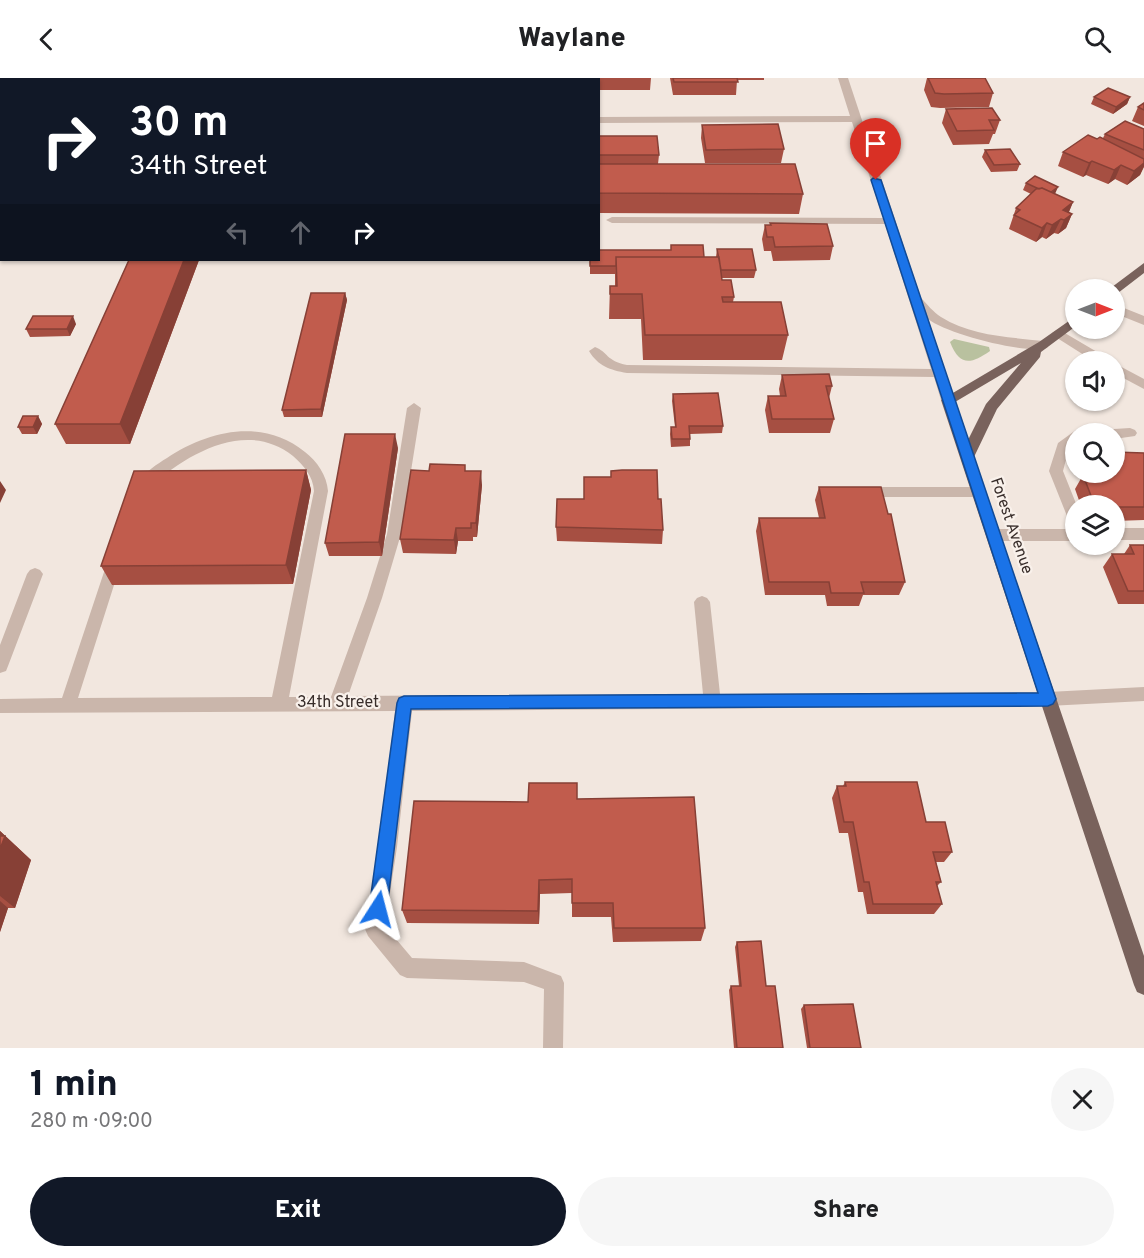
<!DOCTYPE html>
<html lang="en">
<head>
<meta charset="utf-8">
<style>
  body { margin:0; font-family:Overpass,sans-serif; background:#f6f6f6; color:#202124; height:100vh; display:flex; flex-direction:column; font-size:22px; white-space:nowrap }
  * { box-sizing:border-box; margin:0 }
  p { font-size:20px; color:#757577 }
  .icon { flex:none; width:33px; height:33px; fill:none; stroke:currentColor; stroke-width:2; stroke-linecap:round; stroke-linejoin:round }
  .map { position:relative; height:970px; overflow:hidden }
  .details { display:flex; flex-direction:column; background:#fff; flex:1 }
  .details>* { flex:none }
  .banner { position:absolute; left:0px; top:0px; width:600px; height:183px; box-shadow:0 2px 4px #0004; background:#111827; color:#fff; overflow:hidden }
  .needle { width:39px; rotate:90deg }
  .tools { position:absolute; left:1065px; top:201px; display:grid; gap:12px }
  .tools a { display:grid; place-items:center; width:60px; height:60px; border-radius:50%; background:#fff; box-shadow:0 2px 4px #0004; font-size:30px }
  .pin { position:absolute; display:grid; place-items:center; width:51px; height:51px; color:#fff; margin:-62px -26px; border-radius:50% 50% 50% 0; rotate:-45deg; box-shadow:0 0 6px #0007 }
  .pin .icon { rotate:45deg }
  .me { position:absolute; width:66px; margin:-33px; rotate:9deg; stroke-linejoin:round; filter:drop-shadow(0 0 4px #0008) }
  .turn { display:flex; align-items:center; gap:21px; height:126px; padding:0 30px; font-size:27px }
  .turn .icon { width:78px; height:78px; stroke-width:2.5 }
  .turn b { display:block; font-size:42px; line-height:51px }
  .lanes { display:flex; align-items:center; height:57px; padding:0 30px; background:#0003; justify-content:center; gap:30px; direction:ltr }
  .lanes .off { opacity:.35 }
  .round { display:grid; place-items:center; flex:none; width:63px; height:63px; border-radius:32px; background:#f6f6f6 }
  .head { display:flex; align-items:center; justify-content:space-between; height:102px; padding:0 30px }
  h1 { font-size:36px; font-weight:800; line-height:45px; color:#111827 }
  .action { display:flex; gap:12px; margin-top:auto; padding:12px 30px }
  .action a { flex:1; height:69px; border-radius:36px; background:#111827; color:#fff; font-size:24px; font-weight:800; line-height:69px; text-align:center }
  .action a+a { background:#f6f6f6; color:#202124 }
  header { display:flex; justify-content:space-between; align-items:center; height:78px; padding:0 30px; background:#fff; font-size:27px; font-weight:800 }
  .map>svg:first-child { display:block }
  .green { fill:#b9c19f }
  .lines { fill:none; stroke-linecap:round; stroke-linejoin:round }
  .minor { fill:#cab6ab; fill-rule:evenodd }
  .major { fill:#79625c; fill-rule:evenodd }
  .wall { fill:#a64f42 }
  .shaded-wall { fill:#874036 }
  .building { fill:#c15c4d; stroke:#874036; stroke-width:1.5 }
  .route { fill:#1a73e8; stroke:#114b97; stroke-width:1.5 }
  .labels { text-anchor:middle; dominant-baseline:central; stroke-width:4.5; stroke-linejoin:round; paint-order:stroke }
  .street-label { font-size:16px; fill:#382d2a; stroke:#f9f1eb }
</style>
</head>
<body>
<header><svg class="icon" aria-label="back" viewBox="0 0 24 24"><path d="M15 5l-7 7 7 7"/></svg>Waylane<svg class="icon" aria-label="search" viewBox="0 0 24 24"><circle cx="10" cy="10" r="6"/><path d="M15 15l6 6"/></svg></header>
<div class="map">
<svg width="1144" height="970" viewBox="0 0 1144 970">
  <rect width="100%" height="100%" fill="#f2e7df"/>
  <!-- green -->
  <path class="green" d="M954 261 989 269 990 273C971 286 960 289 950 264Z"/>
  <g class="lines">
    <!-- minor -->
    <path class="minor" d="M295 0H305L306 2H296Z
      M838 0H848L921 220C927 226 933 234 941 239 971 258 1009 259 1043 263L1049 267 1047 270C1024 276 947 256 928 241L955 322 948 327 941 322 934 299 627 295C610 292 598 288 589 273L595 269C608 274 606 283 627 287L931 291 885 146 612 145 606 142 612 139 883 140 852 44 598 45V39L850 38Z
      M0 90H2V96H0Z
      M1114 226 1144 238V247L1114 235Z
      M1058 251 1109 281 1111 284H1095L1054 258 1052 255Z
      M1114 285 1144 301V311L1114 295Z
      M414 325 421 330 401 456 382 520 348 618 703 616 694 524 697 520 702 518 707 520 710 524 720 616 1048 614 1144 609V623L1048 628 412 633 397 769 385 848 412 880 524 884 561 898 564 905 563 970H543L544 911 524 904 407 900 400 897 368 858 365 851 379 769 395 633 0 635V621L62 620 108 482 110 478H120L122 482 78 620 272 619 314 413C313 398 304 388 293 378 247 341 188 375 151 408L146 409 139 404C145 394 157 386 167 380 209 352 263 340 305 374 317 383 327 398 328 413L289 619H331L367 520 387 456 407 330Z
      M1130 350 1135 352 1137 355 1135 358 1114 361V356H1108L1114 351Z
      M1076 352 1082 356H1076V365L1069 370 1063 393 1077 428 1076 448 1069 443 1049 393 1058 365Z
      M873 409H979L986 414 979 419H873L866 414Z
      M1114 450H1144V462H1114Z
      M993 451H1076V463H993L988 461 986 457 988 453Z
      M35 490 40 492 43 496 8 588 6 593 0 595V567L27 496 30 492Z"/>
    <!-- major -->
    <path class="major" d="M1144 185V195L1118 215 1114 216V212H1108Z
      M1076 238V248L1041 274 1040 279 997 331 974 379 1144 878V917L1137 914 1134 907 941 322 1039 264ZM1021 285 986 326 968 362 955 324Z"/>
  </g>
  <!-- wall -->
  <path class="wall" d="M533 0H651L650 12H598V2H533Z
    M670 0H764V2H737L736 17H673Z
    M917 0H985L993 15 989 29 940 30 931 29 924 12 927 0Z
    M1094 19H1130L1127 26 1113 36 1091 26Z
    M1144 25V48L1132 43 1138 29Z
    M946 31 1000 42 995 56H993L989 66 953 67 942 45Z
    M702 47 784 71 781 85H705L701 60Z
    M1144 51V89L1140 97 1127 107 1115 101 1108 106 1086 97 1083 99 1058 88 1063 74 1103 60 1105 56Z
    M598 58 659 77 658 86 803 116 799 136 598 135Z
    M985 72 1020 86 1017 93 991 94 982 79Z
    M1026 105 1073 124 1069 134 1072 136 1066 150 1058 156 1054 155 1046 161 1042 159 1036 164 1009 151 1016 130 1031 116 1023 112Z
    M770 145 833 168 830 182 773 183 771 173H764L762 161 765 147H770Z
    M671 167 704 179H716L717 171 756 192 754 200H722V202L734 219 733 224 788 257 782 282H643L641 241H609L610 208H615V196H590V182H598L671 172Z
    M129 182H199L130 366H66L55 346Z
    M345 215 347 222 322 339H284L282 332Z
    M76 246 70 258 30 259 26 251Z
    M782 297 832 308 829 320 834 341 830 355H769L765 332 768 318H780L779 311Z
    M673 316 723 348 722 355 690 356V368L671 369 670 356 671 349H675L672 323Z
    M38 338 42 346 37 356H22L18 349Z
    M398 370 382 478H329L325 465Z
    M1144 375V442L1114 443V428H1081L1075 411 1083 397H1091L1090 394H1114Z
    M306 392 311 412 293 506 112 507 101 488Z
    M466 393 482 407 477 459H473V463H458L456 476 403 475 400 461Z
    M819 409 905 504 899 517H863L859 528H827L825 517H765L756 453 759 440H819L815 422Z
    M658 421 663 452 662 466 557 463 556 449Z
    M1130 467H1144V526H1118L1103 489 1112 476H1124Z
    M845 704 926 744 952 774 944 784H936L941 804 937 808 942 826 934 836H867L863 814H858L848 755H839L832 720 837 708H843Z
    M577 721 705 850 701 863 613 864 611 839H572V815L540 816 539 846 407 845 402 832 528 724Z
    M0 753 31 782 15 830H8L0 854Z
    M737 864 766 908 783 970H734L729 912 731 908H739L735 869Z
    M804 927 861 970H807L801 931Z"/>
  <!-- shaded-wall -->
  <path class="shaded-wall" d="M259 0H267V2H259Z
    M0 15 2 19V28H0Z
    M1130 19 1127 26 1113 36 1116 29Z
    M1092 83 1086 97 1083 99 1089 85Z
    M1144 85V88L1140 97 1127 107 1134 93Z
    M1121 87 1115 101 1108 106 1114 92Z
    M1058 109 1055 116 1050 115Z
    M1073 124 1067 138 1061 141 1054 155 1046 161 1052 147 1063 132Z
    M1072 136 1066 150 1058 156 1064 142Z
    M1047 145 1042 159 1036 164 1042 150Z
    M184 182H199L130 366 120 346Z
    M345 215 347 222 322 339 321 331Z
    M73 238 76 246 70 258 67 251Z
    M38 338 42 346 37 356 33 349Z
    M395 356 398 370 382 478 379 464Z
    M306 392 311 412 293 506 286 487Z
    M481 393 482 407 477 459 476 445Z
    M0 403 6 412 0 425Z
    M456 450 458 463 456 476 454 462Z
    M0 753 31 782 15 830 0 818Z
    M539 802 540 816 539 846 538 833Z
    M0 823 8 830 0 854Z"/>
  <!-- building -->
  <path class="building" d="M225 0H259V2H225Z
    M458 0H502V2H458Z
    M673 0H737L738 4H674Z
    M928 0H985L993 15 944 16 935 15Z
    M1108 10 1130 19 1116 29 1094 19Z
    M1144 25V32L1138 29Z
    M992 30 1000 42H989L994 52 957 53 946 31Z
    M1125 43 1144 51V72L1105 56Z
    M778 46 784 71 706 72 702 47Z
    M1088 57 1097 61 1100 59 1144 81V85L1134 93 1121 87 1114 92 1092 83 1089 85 1063 74Z
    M598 58H657L659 77H598Z
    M1010 71 1020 86 994 87 985 72Z
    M598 86H795L803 116 598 115Z
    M1035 98 1058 109 1051 114 1042 110 1039 111 1026 105Z
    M1042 110 1073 124 1063 132 1072 136 1064 142 1061 141 1052 147 1047 145 1042 150 1014 137 1020 132 1016 130 1036 111Z
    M770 145 827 146 833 168 775 169 773 159H767L765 147H771Z
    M671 167H703L704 179H616V188H590V182H598V172H671Z
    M717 171H752L756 192H721Z
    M616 179H719L722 202H731L734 219H722L723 224H781L788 257H645L642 216H610V208H617Z
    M129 182H184L120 346H55Z
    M311 215H345L321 331 282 332Z
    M33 238H73L67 251H26Z
    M829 296 832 308H826L834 341H772L768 318H786L782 297Z
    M718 315 723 348H689L690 361H672L671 349H676L673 316Z
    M23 338H38L33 349H18Z
    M345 356H395L379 464 325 465Z
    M1114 374 1144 375V429H1114V428H1095L1083 397H1105L1104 394H1114Z
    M430 386 465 387V393H481L476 445H471V450H456L454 462 400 461 411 392 429 393Z
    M306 392 286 487 101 488 134 393Z
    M622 392H657L658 421H661L663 452 556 449 557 421H584V399H611V393Z
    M819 409H881L888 436H891L905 504H861L864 515H831L829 504H769L759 440H825Z
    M1130 467H1144V513H1128L1112 476H1134Z
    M845 704H917L926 744H945L952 774H933L941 804H936L942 826H873L869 804H864L853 744H844L837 708H846Z
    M529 705H577V721L694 719 705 850H614L613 825H572V801L539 802 538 833 402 832 414 723 528 724Z
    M0 758H5L0 771Z
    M761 863 766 908H775L783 970H737L731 908H741L737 864Z
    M853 926 861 970H810L804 927Z"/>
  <!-- route -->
  <path class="route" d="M873 100 881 102 1056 621 1053 626 1048 628 411 631 387 831 384 837 378 839 372 837 369 831 397 625 399 620 404 618 1038 615 871 102Z"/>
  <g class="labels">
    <!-- street labels -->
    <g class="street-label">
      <text transform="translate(1011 448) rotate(71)">Forest Avenue</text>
      <text x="338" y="625">34th Street</text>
    </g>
  </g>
</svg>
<div class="tools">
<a><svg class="needle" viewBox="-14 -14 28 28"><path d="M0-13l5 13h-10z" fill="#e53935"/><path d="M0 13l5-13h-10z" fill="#757577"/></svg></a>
<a><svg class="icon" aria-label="sound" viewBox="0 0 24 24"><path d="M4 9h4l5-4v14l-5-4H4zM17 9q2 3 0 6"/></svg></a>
<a><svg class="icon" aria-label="search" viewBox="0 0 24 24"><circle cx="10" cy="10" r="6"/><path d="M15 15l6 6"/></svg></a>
<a><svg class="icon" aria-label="layers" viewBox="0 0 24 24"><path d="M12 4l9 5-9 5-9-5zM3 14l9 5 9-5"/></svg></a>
</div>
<div class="pin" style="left:876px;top:102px;background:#d93025"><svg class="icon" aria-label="arrive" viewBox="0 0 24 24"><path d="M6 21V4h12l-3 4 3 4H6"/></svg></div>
<svg class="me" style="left:378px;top:831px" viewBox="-20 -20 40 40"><path d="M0-17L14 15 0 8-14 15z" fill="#1a73e8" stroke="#fff" stroke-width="4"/></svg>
<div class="banner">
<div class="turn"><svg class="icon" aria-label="right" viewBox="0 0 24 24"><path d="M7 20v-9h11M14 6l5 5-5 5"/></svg><div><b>30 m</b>34th Street</div></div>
<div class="lanes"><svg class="icon off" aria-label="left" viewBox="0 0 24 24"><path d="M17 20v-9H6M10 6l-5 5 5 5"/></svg><svg class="icon off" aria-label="ahead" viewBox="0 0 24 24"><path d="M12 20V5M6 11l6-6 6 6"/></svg><svg class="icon" aria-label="right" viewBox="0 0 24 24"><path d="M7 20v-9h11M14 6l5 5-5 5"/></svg></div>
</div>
</div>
<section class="details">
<div class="head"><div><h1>1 min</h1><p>280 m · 09:00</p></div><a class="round"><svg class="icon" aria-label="close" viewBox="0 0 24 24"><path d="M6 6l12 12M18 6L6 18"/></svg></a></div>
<div class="action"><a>Exit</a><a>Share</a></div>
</section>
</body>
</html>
